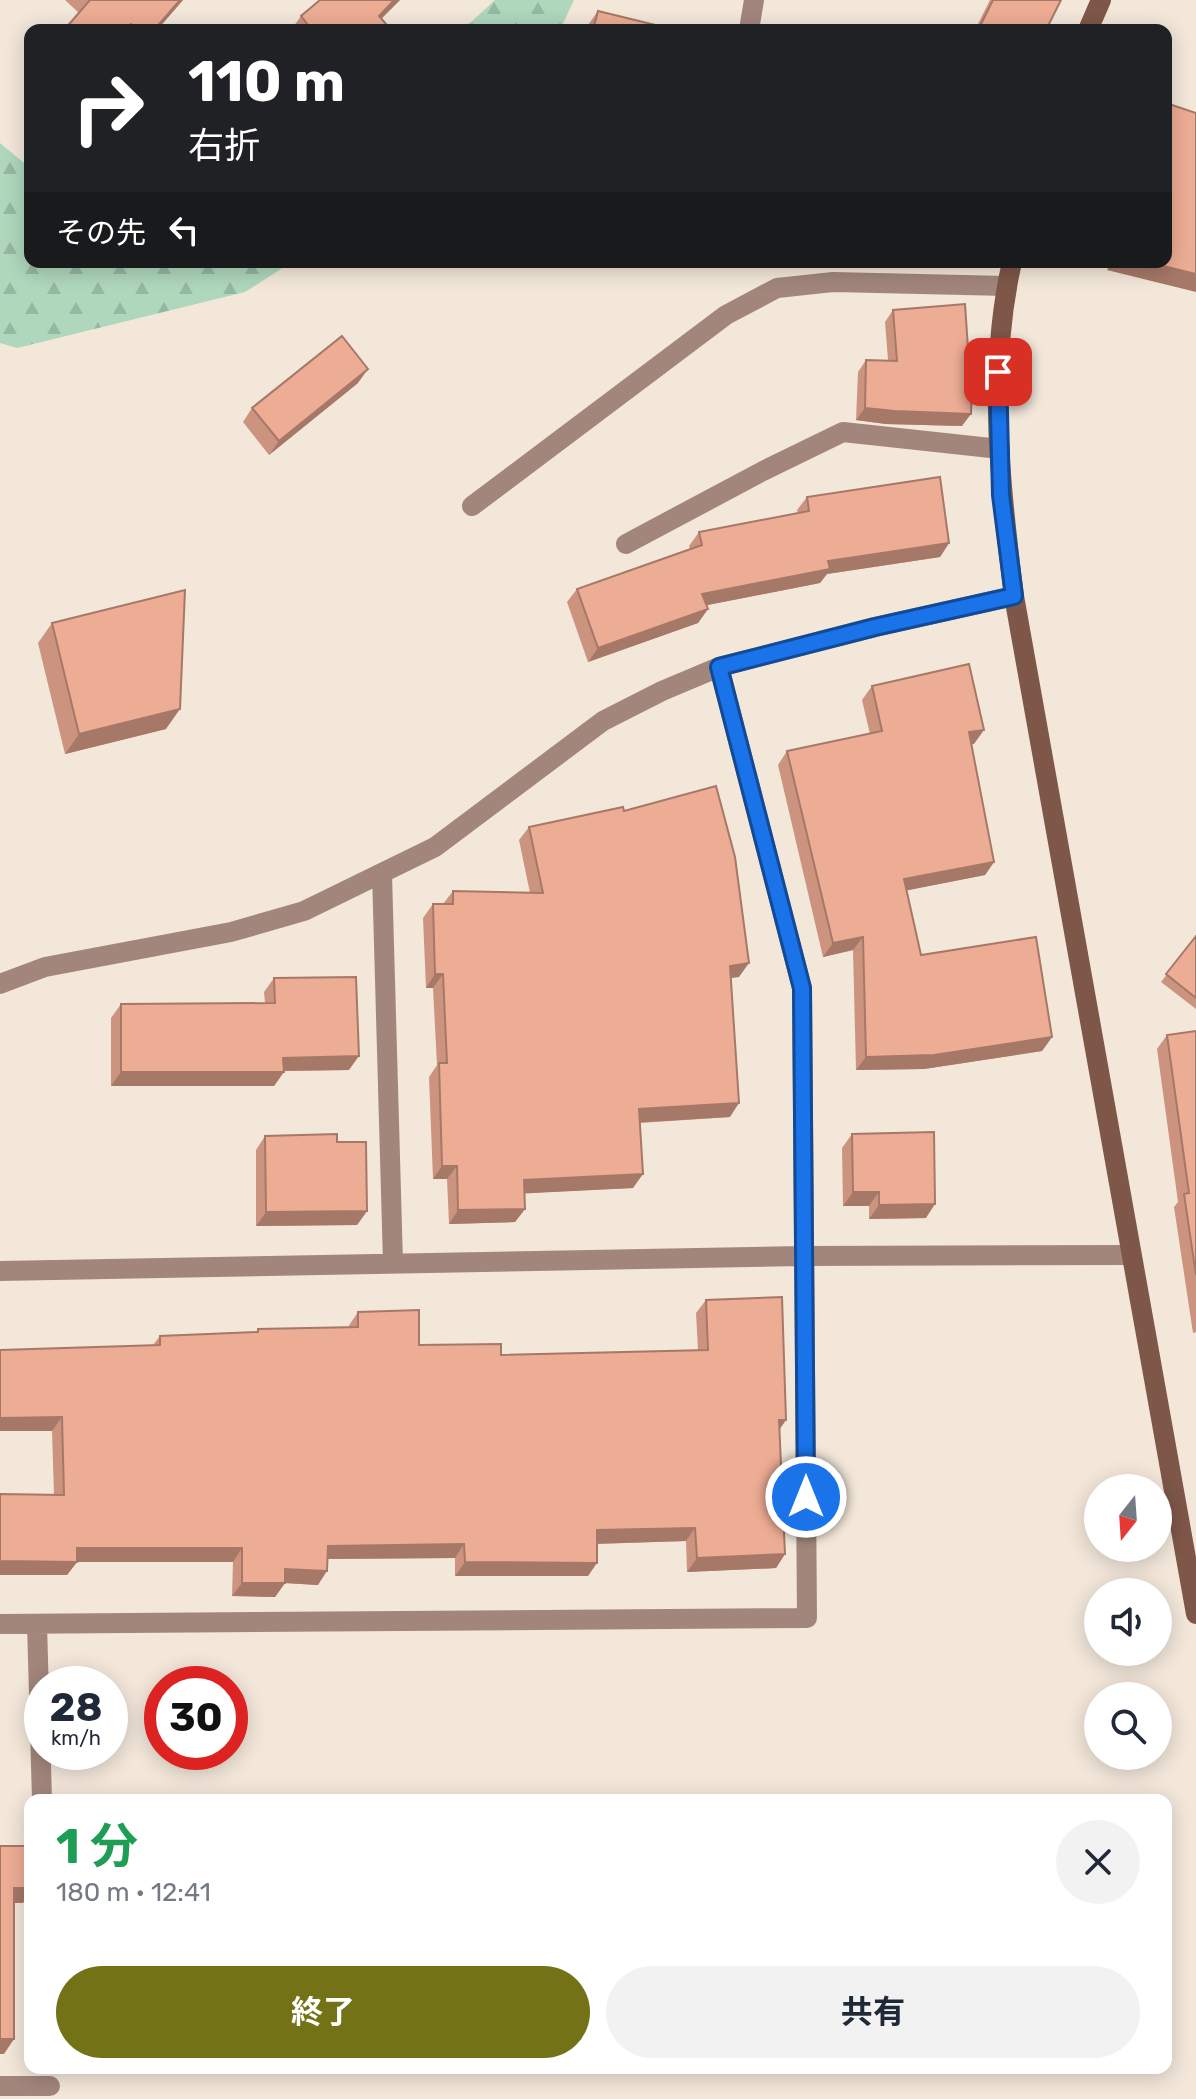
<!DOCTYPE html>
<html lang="ja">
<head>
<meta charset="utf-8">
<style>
  body { margin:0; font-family:Rubik,"Noto Sans JP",sans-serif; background:#f2f2f3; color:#1f2937; height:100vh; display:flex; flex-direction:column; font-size:30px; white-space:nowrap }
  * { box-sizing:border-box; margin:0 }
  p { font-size:26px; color:#747a83 }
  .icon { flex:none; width:44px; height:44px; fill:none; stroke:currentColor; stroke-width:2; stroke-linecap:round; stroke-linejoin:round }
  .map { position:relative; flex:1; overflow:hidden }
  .drawer { position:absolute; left:24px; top:1794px; width:1148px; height:280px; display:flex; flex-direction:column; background:#fff; border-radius:16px; box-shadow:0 4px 20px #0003 }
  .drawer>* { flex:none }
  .guide { position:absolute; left:24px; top:24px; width:1148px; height:244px; border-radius:16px; box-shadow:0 4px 20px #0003; background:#202124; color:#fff; overflow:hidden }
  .needle { width:52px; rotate:197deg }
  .tools { position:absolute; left:1084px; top:1474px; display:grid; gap:16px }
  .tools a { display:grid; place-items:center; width:88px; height:88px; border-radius:50%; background:#fff; box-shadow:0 4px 20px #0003; font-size:40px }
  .speed { position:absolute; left:24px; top:1666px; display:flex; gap:16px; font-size:40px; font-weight:700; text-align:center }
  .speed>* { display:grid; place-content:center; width:104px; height:104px; border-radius:50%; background:#fff; box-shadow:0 4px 20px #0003; line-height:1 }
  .speed small { font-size:20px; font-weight:400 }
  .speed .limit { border:12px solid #d22; background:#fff; color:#111 }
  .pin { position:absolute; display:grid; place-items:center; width:68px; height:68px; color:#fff; margin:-34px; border-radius:16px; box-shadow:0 4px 12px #0006 }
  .me { position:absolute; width:88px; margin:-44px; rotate:0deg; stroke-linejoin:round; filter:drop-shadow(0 0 6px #0008) }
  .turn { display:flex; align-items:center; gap:28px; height:168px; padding:0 32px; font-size:36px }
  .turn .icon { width:104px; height:104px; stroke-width:2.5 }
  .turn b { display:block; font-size:56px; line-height:68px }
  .then { display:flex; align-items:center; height:76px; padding:0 32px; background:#0003; gap:16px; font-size:30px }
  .round { display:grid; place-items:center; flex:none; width:84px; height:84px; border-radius:42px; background:#f2f2f3 }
  .headline { display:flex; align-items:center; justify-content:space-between; height:136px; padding:0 32px }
  h1 { font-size:48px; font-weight:700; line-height:60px; color:#1e9e55 }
  .button { display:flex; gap:16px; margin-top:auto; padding:16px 32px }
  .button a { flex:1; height:92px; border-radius:48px; background:#737216; color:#fff; font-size:32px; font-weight:700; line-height:92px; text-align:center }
  .button a+a { background:#f2f2f3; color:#1f2937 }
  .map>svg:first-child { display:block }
  .forest { fill:url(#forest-firs) }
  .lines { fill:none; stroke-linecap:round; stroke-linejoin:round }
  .street { stroke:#a2867c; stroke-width:20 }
  .secondary { stroke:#7e5748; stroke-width:20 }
  .wall { fill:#cc947f }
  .shaded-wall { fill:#a67868 }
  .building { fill:#edac94; stroke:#a67868; stroke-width:2 }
  .route-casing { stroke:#114b97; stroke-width:20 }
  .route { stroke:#1a73e8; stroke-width:14 }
</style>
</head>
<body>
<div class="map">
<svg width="1196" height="2099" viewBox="0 0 1196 2099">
  <defs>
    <pattern id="forest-firs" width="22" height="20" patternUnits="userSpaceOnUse" patternTransform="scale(2)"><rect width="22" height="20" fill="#aed7bc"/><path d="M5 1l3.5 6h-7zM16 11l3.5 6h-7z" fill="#95b8a0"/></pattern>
  </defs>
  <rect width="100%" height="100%" fill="#f3e7da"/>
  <!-- forest -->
  <path class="forest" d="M495 0H574L560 30H456L471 22Z
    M0 143 30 168V262H292L245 292 17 348 0 343Z"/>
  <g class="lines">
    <!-- street -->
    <path class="street" d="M749 30 754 0
      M472 506 726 315 777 288 833 282 1007 286
      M626 544 763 471 843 432 1000 449
      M382 874 393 1263
      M0 984 45 967 231 932 304 911 435 847 603 721 662 691 719 667 875 627 1014 596
      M0 1271 804 1256 1131 1255
      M0 1624 807 1618 802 988 719 667
      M37 1624 42 1800
      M0 2086H50"/>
    <!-- secondary -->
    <path class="secondary" d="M1088 30 1101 0
      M1012 262C987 371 1000 486 1014 596L1196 1614"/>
  </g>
  <!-- wall -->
  <path class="wall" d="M65 0H183L157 30H64L79 13Z
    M320 0H400L381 19 383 30H291L301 16Z
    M990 0H1061L1046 30H975Z
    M598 11 676 30H587L588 25Z
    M893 310 962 426 886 424 856 420 858 372 866 360H888L885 322Z
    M358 383 269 455 243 422 252 408Z
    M807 497 949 543 940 557 827 574 820 583 706 605 708 609 698 623 588 662 567 602 577 589 690 549 689 546 699 532 798 513 797 510Z
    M52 623 166 729 65 754 38 643Z
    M872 686 974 744H971L994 862 985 875 907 890 921 955 1052 1037 1042 1051 924 1069 856 1070 853 950 823 957 778 765 787 751 870 734 862 700Z
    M624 811 739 977 731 978 730 1117 640 1123 633 1188 524 1193 525 1209 515 1222 449 1224 447 1179H433L429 1077 437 1065 433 988H426L423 918 433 904H443L453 891 530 893 519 840 529 827Z
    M1196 936V1009L1161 982Z
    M274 978 349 1070 284 1071 274 1086H111V1018L121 1004 265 1003 264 992Z
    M1196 1031V1332L1193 1333 1174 1207 1178 1202 1157 1049 1167 1035Z
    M852 1134 926 1218 869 1219V1206H843L842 1148Z
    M265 1136 337 1142 367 1211 357 1225 256 1226V1150Z
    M706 1300 786 1420 779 1430 785 1554 776 1568 687 1572 686 1541 597 1544 588 1576H455V1558L328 1559 318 1585 285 1583 275 1597 232 1596 233 1562H77L67 1575H0V1494L54 1495 52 1431H0V1350L153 1345 160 1336 255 1333 258 1329 348 1327 358 1312 419 1345 501 1355 698 1350 696 1313Z"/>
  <!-- shaded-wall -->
  <path class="shaded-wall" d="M180 0H183L157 30H154Z
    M394 0H400L370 30 379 16Z
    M1112 262H1147L1196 274V292L1107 270Z
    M368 369 358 383 269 455 279 441Z
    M865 408 971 414 962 426 886 424 856 420Z
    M949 543 940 557 827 574 820 583 693 608 702 594 828 561Z
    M708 609 698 623 588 662 598 648Z
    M180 709 166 729 65 754 79 734Z
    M984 730 974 744 960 746 969 732Z
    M994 862 985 875 894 893 904 879Z
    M863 937 853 950 823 957 833 943Z
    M749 963 739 977 720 979 730 966Z
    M435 974H443L433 988H426Z
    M1052 1037 1042 1051 924 1069 856 1070 866 1057Z
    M359 1056 349 1070 274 1071 283 1058Z
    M121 1072H284L274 1086H111Z
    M739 1103 730 1117 630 1123 639 1109Z
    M442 1166H457L447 1179H433Z
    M643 1174 633 1188 514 1194 524 1180Z
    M853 1192H879L869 1206H843Z
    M935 1204 926 1218 869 1219 879 1205Z
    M525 1209 515 1222 449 1224 458 1210Z
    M367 1211 357 1225 256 1226 266 1212Z
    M62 1417 52 1431H0V1418Z
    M779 1420H786L776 1434Z
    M695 1528 686 1541 587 1544 597 1530Z
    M464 1544 455 1558 319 1559 328 1546Z
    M77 1548H242L233 1562H77L67 1575H0V1561Z
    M785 1554 776 1568 687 1572 697 1558Z
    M465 1562 597 1563 588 1576H455Z
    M285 1569 327 1571 318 1585 285 1583 275 1597 232 1596 242 1583Z
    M14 1888H30V1894L23 1903H4Z
    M0 2039H14L4 2054H0Z"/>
  <!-- building -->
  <path class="building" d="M90 0H180L154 30H138L131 24 125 30H64Z
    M320 0H394L379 16 387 25 380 30H312L301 16Z
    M993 0H1061L1046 30H978Z
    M598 11 676 30H593Z
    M1166 103 1196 113V274L1147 262H1166Z
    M965 304 969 363 973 364 971 414 895 411 865 408 866 360 897 361 893 310Z
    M342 336 368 369 279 441 252 408Z
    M940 477 949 543 828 561 830 569 702 594 708 609 598 648 577 589 702 545 699 532 809 511 807 497Z
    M185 590 180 709 79 734 52 623Z
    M969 664 984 730 969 732 994 862 904 879 921 955 1036 937 1052 1037 934 1055 866 1057 863 937 833 943 787 751 882 731 872 686Z
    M716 786 735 857 749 963 730 966 739 1103 639 1109 643 1174 524 1180 525 1209 458 1210 457 1166H442L439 1063H447L443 974H435L433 904H453V891L543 893 529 827 623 807 624 811Z
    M1196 936V998L1166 974Z
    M356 977 359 1056 283 1058 284 1072H121V1004L275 1003 274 978Z
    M1196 1031V1275L1184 1194 1189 1193 1167 1035Z
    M934 1132 935 1204 879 1205V1192H853L852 1134Z
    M337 1134V1142H366L367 1211 266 1212 265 1136Z
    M782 1297 786 1420H779L785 1554 697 1558 695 1528 597 1530V1563L465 1562 464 1544 328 1546 327 1571 285 1569V1583H242V1548H77V1562L0 1561V1494L64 1495 62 1417 0 1418V1350L160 1345V1336L258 1332V1329L358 1327V1312L419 1310V1345L501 1344V1355L708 1350 706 1300Z
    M0 1846H30V1888H14V2039H0Z"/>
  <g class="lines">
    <defs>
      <path id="route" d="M806 1497 802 988 719 667 875 627 1014 596 1001 495 998 372"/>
    </defs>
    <!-- route casing -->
    <use href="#route" class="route-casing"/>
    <!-- route -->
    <use href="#route" class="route"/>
  </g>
</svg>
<div class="tools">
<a><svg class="needle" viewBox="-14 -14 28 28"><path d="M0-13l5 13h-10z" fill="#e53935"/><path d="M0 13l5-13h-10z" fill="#747a83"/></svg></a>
<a><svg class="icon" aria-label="sound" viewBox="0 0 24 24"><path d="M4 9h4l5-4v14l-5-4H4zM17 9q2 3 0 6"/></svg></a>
<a><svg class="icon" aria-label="search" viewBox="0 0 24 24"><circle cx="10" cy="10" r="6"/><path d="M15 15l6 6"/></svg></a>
</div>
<div class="speed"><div>28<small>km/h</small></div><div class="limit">30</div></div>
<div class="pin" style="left:998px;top:372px;background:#d93025"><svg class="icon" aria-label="arrive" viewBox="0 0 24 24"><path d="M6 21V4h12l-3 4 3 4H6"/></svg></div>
<svg class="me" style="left:806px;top:1497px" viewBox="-20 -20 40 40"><circle r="17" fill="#1a73e8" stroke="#fff" stroke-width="3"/><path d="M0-11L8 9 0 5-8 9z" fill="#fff"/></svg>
<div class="guide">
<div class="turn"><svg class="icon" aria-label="right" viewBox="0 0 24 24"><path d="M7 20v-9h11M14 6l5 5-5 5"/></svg><div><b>110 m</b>右折</div></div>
<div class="then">その先<svg class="icon" aria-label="left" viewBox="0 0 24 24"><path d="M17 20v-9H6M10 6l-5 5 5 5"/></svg></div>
</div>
<section class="drawer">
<div class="headline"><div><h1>1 分</h1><p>180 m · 12:41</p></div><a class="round"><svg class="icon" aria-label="close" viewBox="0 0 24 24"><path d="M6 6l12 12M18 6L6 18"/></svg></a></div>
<div class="button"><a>終了</a><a>共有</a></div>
</section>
</div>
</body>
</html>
